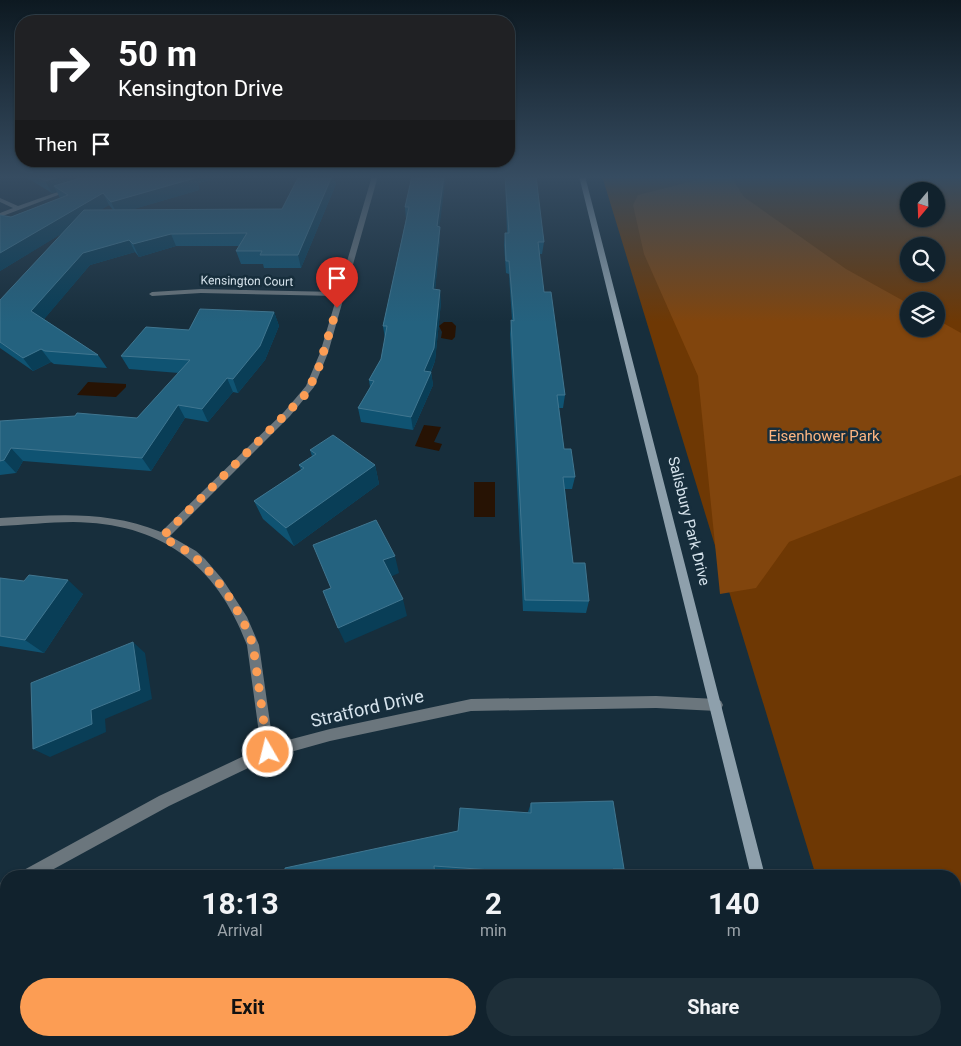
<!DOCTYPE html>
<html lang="en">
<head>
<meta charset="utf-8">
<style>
  body { margin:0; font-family:Roboto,sans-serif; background:#1e2f39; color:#f1f3f6; height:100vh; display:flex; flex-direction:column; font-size:19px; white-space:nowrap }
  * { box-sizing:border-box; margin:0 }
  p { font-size:16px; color:#9ca4aa }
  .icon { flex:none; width:28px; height:28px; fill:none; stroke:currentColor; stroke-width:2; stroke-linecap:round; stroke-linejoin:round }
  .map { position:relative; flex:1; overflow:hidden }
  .drawer { position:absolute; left:0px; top:870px; width:961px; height:176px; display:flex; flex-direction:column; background:#11222d; border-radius:20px 20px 0 0; box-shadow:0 1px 4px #0004,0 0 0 1px #303f49 }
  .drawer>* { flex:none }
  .banner { position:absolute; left:15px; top:15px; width:500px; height:152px; border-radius:20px; box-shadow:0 1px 4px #0004,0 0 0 1px #303f49; background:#202124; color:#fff; overflow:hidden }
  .needle { width:32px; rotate:199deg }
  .tools { position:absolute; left:900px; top:182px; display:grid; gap:10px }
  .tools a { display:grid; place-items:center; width:45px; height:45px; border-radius:50%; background:#11222d; box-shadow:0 1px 4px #0004,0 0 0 1px #303f49; font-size:25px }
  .pin { position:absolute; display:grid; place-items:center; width:42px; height:42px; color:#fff; margin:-51px -21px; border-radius:50% 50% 50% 0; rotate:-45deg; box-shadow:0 0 5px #0007 }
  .pin .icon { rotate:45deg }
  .me { position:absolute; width:55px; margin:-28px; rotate:352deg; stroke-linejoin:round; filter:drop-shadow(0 0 4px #0008) }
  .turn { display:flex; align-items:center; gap:18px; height:105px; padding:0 20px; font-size:22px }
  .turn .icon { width:65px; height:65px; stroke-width:2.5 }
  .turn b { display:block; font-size:35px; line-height:42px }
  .then { display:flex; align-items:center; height:48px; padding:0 20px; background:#0003; gap:10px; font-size:19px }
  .eta { display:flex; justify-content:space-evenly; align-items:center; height:85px; text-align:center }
  .eta b { font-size:30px; font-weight:700; line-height:35px }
  .action { display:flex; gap:10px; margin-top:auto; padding:10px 20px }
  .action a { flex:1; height:58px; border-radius:30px; background:#fc9d54; color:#111; font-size:20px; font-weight:700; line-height:58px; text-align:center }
  .action a+a { background:#1e2f39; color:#f1f3f6 }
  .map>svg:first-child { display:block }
  .green { fill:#6e3804; fill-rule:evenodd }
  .forest { fill:#81450d }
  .water { fill:#271304 }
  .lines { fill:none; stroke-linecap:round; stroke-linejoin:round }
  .minor { fill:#6b767d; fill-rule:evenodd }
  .secondary { fill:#8ea0ac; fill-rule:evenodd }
  .wall { fill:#0f5372; fill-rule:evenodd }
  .shaded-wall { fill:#093e57 }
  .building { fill:#24627f; stroke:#407690 }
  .route { stroke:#fc9d54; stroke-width:9; stroke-dasharray:0 16.2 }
  .labels { text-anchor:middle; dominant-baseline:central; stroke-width:5; stroke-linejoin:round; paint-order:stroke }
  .far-street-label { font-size:12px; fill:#d6e3ec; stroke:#172e3c }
  .park-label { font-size:15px; fill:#feb682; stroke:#172e3c }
  .street-label { font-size:15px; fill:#d6e3ec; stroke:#172e3c }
  .near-street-label { font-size:18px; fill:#d6e3ec; stroke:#172e3c }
</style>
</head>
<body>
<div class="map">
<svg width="961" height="1046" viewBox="0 0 961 1046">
  <rect width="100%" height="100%" fill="#172e3c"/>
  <!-- green -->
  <path class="green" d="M602 176H961V1046H868L866 1040H955V876H816ZM909 191H936V219H909ZM909 246H936V274H909ZM909 301H936V329H909Z"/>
  <!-- forest -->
  <path class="forest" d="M731 177 744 197 846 269 909 304V329H936V319L961 333V475L789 542 756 588 720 594 698 376 644 254 633 205 638 195 706 178Z"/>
  <!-- water -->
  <path class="water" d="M444 322H452L456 326 455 337 452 340 441 338 442 332 439 326Z
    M88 382 126 384V387L116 397 77 395Z
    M424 425 441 427 434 442 442 444 439 451 415 446Z
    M474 482H495V517H474Z"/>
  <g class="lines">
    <!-- minor -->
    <path class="minor" d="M372 176H378L328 353 314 387 290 416 170 536 196 551 205 559 223 580 247 617 259 645 273 744 330 729 471 699 656 696 717 699 721 701 723 705 721 709 717 711 656 708 471 711 330 741 269 758 169 806 41 876H20L22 871 159 796 261 748 247 645C216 563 160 523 73 522 48 522 24 525 0 526V518C57 515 106 510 161 532L284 412 306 386 320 353 337 296 201 293 152 296 149 294 152 292 201 289 338 292Z
      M69 188 74 189 0 217V213L13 208 0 202V198L18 206Z
      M6 880V896L0 899V883Z
      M0 974 6 977V1040H13L14 1046H0Z"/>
    <!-- secondary -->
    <path class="secondary" d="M579 176H585L765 876H751Z
      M789 1040H807L809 1046H791Z"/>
  </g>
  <!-- wall -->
  <path class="wall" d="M24 176H223L198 183 199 190 130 210 282 209 336 184 301 268H264L263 264H241L236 251 240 246H176L139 257 135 252 90 265 44 319 98 355 107 368 54 364 51 362 33 371 0 348V300L64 232 0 271V215L11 217 60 198 57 192 52 193ZM109 205 113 210H100Z
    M412 176 440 227V239L435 289 441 302 435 361 431 372 433 385 413 430 361 422 358 408 370 387 369 380 381 359 385 339 383 326 406 219 405 207Z
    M499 176H536L544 242 542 254H539L544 292 565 395 563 408H559L564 449 575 477 572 489H565L573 563 589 601 586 613 523 611 510 334 511 320H512L509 274 506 273 504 245 505 233H507L505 178H499Z
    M274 312 279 326 265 360 238 393 233 392 208 422 185 418 151 471 23 461 16 473 0 475V421L137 418 179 373 129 369 121 356 189 330Z
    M310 450 375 465 379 484 294 546 263 519 254 501 301 470 299 465 312 456Z
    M0 578 83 594 44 653 0 646Z
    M531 803 624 869 614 875V876H502L436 871 437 876H285L528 812Z"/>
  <!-- shaded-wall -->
  <path class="shaded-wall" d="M64 176H107L54 186 57 192 52 193 45 181Z
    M195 176H223L198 183 199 190 117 214 111 202Z
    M332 176H334L336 184 301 268 298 255Z
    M444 176H446L438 238 437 226Z
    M103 193 109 205 0 271V253Z
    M440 227V239L434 302 433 289Z
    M171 234 176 246 139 257 133 244Z
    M129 240 135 252 90 265 40 324 31 311 83 253Z
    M440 290 441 302 435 361 425 384 424 371Z
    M274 312 279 326 265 360 238 393 233 379Z
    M41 349 51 362 33 371 23 358Z
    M431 372 433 385 413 430 411 417Z
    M227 378 233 392 208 422 202 409Z
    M178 405 185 418 151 471 142 458Z
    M11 448 23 461 16 473 4 460Z
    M375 465 379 484 294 546 286 528Z
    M395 556 399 573 388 578 383 560Z
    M68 580 83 594 44 653 25 640Z
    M403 599 407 616 345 643 338 628Z
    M133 642 145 653 152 699 105 719 106 732 50 757 33 749Z
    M434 866 436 871 437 876H435Z
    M243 1040H252L243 1046H234Z"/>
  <!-- building -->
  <path class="building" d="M36 176H64L45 181Z
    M87 176H195V178L111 202 103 193 0 253V215L11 217 68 195 54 186Z
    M299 176H332L298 255H260L262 251H236L247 233 171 234 133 244 129 240 83 253 31 311 98 355 45 351 41 349 23 358 0 342V300L84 210 282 209Z
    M412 176H444L437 226 440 227 433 289 440 290 434 348 424 371 431 372 411 417 358 408 374 381 369 380 381 359 387 326H383L409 207H405Z
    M505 176H536L542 226 544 242H538L544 292H551L565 395H557L564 449H571L575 477H563L573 563H585L589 601 525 600 511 320 514 321 509 261H506L505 233H509Z
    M200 309 274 312 260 346 233 379 227 378 202 409 178 405 142 458 11 448 4 460 0 461V421L75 416 77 413 137 418 190 360 121 356 146 327 189 330Z
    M333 435 375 465 286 528 254 501 304 468 299 465 316 454 310 450Z
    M376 520 395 556 383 560 403 599 338 628 323 591 331 588 313 545Z
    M29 575 68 580 25 640 0 636V578L24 581Z
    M133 642 140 690 91 710 92 724 33 749 31 683Z
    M613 801 624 869H613L614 876H536L535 873 434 866 435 876H285V868L458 831 460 808 531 813V803Z
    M145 1040H243L234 1046H146Z"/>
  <!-- sky -->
  <linearGradient id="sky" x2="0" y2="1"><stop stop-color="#0d1921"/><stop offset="0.55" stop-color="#364c61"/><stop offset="1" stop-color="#364c61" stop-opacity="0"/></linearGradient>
  <rect width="961" height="322" fill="url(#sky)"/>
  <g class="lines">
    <!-- route -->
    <path class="route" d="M268 752 253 645C242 613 219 577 192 555 183 548 172 543 162 537L304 396 317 373 337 308"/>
  </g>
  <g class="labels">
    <!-- far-street labels -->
    <g class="far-street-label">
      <text transform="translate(247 281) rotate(1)">Kensington Court</text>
    </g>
    <!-- park labels -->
    <g class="park-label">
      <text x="824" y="436">Eisenhower Park</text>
    </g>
    <!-- street labels -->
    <g class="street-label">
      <text transform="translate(689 521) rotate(76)">Salisbury Park Drive</text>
    </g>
    <!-- near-street labels -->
    <g class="near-street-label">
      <text transform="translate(367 708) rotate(-13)">Stratford Drive</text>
    </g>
  </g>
</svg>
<div class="tools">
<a><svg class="needle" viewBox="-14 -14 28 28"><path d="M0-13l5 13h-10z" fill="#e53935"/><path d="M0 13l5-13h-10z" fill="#9ca4aa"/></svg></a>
<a><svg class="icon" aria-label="search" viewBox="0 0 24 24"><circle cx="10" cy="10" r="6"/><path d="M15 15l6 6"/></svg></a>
<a><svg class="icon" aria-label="layers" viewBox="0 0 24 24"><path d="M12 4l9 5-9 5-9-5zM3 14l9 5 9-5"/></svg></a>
</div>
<div class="pin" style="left:337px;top:308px;background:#d93025"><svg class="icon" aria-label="arrive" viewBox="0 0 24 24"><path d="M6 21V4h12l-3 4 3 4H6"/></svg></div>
<svg class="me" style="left:268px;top:752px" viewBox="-20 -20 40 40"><circle r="17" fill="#fc9d54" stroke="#fff" stroke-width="3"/><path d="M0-11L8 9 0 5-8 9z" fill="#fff"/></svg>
<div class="banner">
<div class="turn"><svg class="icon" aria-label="right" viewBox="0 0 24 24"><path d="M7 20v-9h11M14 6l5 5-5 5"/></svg><div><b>50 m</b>Kensington Drive</div></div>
<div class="then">Then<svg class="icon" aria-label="arrive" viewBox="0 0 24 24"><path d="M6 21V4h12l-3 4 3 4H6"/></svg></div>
</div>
<section class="drawer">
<div class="eta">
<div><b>18:13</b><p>Arrival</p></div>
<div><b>2</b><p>min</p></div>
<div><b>140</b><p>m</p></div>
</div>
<div class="action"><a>Exit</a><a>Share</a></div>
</section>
</div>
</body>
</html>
